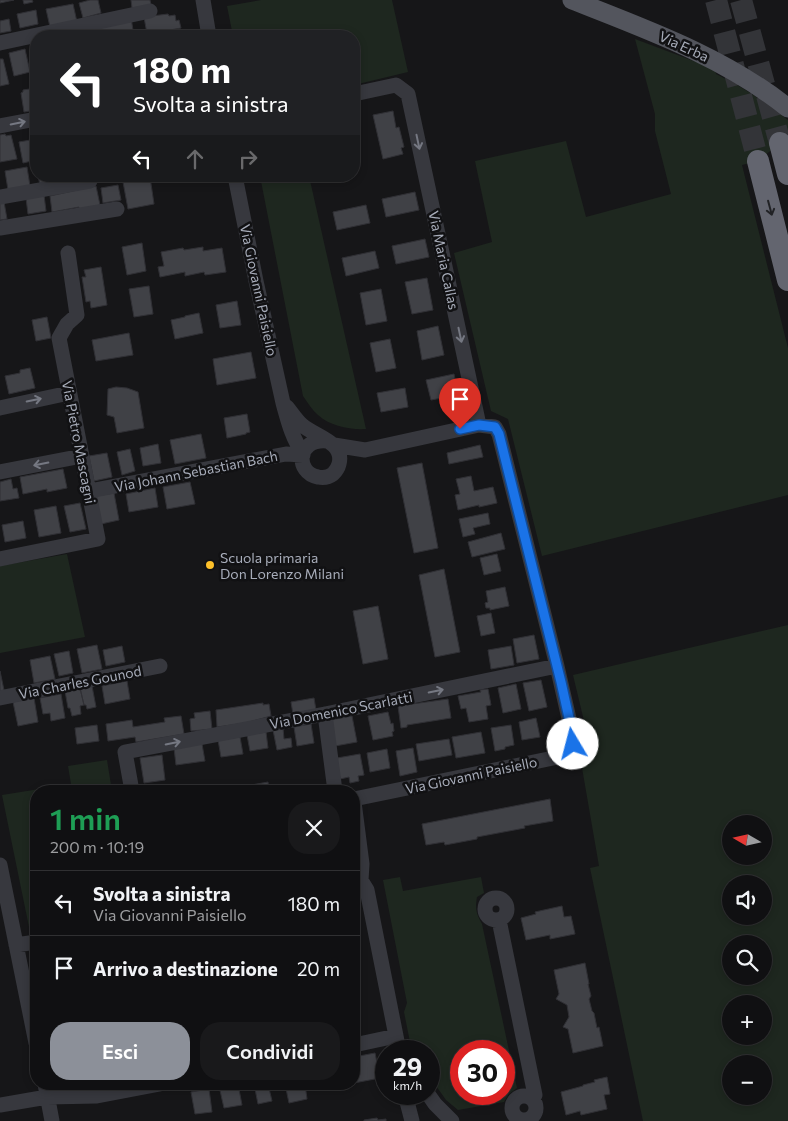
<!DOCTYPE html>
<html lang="it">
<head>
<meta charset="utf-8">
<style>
  body { margin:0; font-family:Commissioner,sans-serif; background:#19191b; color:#f1f3f6; height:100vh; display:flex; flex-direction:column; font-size:19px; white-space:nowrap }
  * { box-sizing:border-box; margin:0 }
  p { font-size:16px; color:#9c9d9f }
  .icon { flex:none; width:28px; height:28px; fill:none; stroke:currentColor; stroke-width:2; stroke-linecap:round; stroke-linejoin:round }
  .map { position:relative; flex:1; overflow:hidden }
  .panel { position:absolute; left:30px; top:785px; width:330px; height:305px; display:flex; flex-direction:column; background:#101012; border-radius:20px; box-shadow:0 2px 8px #0003,0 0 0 1px #303032 }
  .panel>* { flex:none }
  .guide { position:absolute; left:30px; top:30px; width:330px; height:152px; border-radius:20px; box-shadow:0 2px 8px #0003,0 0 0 1px #303032; background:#202124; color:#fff; overflow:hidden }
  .needle { width:32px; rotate:279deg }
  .controls { position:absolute; left:722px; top:815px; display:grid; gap:10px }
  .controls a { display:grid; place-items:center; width:50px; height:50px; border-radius:50%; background:#101012; box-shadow:0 2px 8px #0003,0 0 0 1px #303032; font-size:25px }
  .speed { position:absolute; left:375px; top:1040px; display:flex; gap:10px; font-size:25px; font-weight:700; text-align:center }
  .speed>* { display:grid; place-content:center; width:65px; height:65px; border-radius:50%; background:#101012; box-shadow:0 2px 8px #0003,0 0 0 1px #303032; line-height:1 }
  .speed small { font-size:12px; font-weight:400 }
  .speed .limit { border:8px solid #d22; background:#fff; color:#111 }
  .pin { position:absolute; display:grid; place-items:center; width:42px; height:42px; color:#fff; margin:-51px -21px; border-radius:50% 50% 50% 0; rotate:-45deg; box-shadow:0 0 5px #0007 }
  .pin .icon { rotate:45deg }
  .me { position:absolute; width:55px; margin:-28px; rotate:352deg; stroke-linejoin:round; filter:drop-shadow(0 0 4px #0008) }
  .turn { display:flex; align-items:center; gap:18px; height:105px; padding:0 20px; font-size:22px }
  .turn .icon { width:65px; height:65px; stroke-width:2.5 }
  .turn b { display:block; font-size:35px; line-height:42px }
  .lanes { display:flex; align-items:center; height:48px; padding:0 20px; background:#0003; justify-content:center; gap:25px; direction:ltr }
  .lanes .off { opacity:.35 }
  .round { display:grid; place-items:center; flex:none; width:52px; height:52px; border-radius:20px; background:#19191b }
  .headline { display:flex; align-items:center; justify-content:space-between; height:85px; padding:0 20px }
  h1 { font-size:30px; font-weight:600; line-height:38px; color:#1e9e55 }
  .cta { display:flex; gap:10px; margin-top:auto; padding:10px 20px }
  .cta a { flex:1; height:58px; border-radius:20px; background:#8c9099; color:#fff; font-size:20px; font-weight:600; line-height:58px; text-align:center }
  .cta a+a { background:#19191b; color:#f1f3f6 }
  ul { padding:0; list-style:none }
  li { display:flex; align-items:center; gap:15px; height:65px; padding:0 20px; border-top:1px solid #303032 }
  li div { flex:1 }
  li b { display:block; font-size:19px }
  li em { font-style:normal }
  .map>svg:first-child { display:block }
  .green { fill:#1e271f; fill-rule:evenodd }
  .building { fill:#404146; stroke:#303035 }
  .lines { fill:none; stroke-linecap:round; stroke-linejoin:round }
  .highway-tunnel { stroke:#333438; stroke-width:22; stroke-dasharray:22 11; stroke-linecap:butt }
  .minor { stroke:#37383e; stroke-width:15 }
  .major { stroke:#53555d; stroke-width:19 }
  .highway { stroke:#63656f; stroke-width:22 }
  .oneway { stroke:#757882 }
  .oneway2 { stroke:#212225 }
  .route-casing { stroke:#114b97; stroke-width:12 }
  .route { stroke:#1a73e8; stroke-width:9 }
  .poi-dot { fill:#fdc02a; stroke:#111113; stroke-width:2 }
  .labels { text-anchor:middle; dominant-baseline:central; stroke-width:5; stroke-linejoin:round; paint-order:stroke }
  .street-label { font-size:14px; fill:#a7acb9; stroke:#111113 }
  .poi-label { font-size:14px; fill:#a7acb9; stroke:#111113; text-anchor:start }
</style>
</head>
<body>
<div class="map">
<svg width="788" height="1121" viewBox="0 0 788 1121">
  <rect width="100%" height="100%" fill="#161618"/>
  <!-- green -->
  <path class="green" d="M261 0H392L408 72 354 85V36H233L227 6Z
    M635 39 715 69 716 74C743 87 765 102 788 120V145L780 143 758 161 742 165 788 348V495L542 556 508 419 491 411 454 253 492 242 475 161 566 141 586 217 671 194 655 131V114Z
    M260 176H309L366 429C350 430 330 426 318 415 312 410 308 403 303 396Z
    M67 554 85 637 0 653V566Z
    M788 625V1121H643L590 868 599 866 581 762 590 746 573 675ZM731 824H764V856H731ZM731 884H764V916H731ZM731 944H764V976H731ZM731 1004H764V1036H731ZM731 1064H764V1096H731Z
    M107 760 112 791H36V925L29 927 2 795 71 784 68 766Z
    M400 877 403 891 481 877 484 893 477 897C475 909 476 913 482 924L517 1088 509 1094 504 1102 458 1110 446 1100 429 1076V1051H413L411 1047 404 1012 407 1003 383 880ZM504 1051V1094H461V1051Z"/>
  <!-- building -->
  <path class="building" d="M0 0H14L0 3Z
    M23 0H32L33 2 24 4Z
    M90 0H98L101 13 83 18 79 3Z
    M131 0H150L151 5 132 8Z
    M73 4 77 22 50 27 46 9Z
    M36 10 38 24 20 28 17 14Z
    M168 14 169 16 175 15 176 21 179 20 181 28 147 34 144 17Z
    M131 18 134 36H112L111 33 99 35 97 25Z
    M9 19 11 31 0 33V21Z
    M36 48V66L33 49Z
    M25 49 30 72 14 76 9 53Z
    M0 59H3L9 84 0 86Z
    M36 88V110L24 112 21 93 23 92V90Z
    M393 111 396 128 399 127 404 147 401 148 403 154 383 159 373 115Z
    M5 134 6 136 11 135 17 159 0 162V135Z
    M36 139V160L23 163 19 142Z
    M27 167 30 186 8 190 5 171Z
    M38 176H60L61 181 40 185Z
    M150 177 154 204 128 209 123 182Z
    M118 185 121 200 103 203 101 188Z
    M96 186 100 205 79 209V207L52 212 50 196Z
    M415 192 419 210 386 217 382 199Z
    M44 195 46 211 28 214 26 198Z
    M4 202 7 219 0 220V203Z
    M366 205 370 223 337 230 333 212Z
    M425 239 429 257 396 264 392 246Z
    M142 243 146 271 127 275 122 247Z
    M203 247V251L222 248 226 272 205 275 204 272 185 276V272L160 277 158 267 164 266 161 252 183 248 184 250Z
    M375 251 379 268 346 276 342 258Z
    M101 267 107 305 91 308 90 301 86 302 82 277H86L84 270Z
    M427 278 433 310 412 314 405 282Z
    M149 286 153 314 134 317 129 289Z
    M381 289 387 321 366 325 360 293Z
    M237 301 241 325 220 328 216 305Z
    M199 313 203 333 175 339 171 320 185 317V316Z
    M47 317 51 338 36 341 32 320Z
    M438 326 444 355 422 360 417 331Z
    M129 333 133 355 96 361 92 340Z
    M390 339 396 368 376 372 370 343Z
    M251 352 256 378 217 385 213 359Z
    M30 368 35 388 9 394 5 376 20 373V370Z
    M454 374 458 395 431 400 426 380Z
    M116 387 127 388 138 392 144 428 117 433 114 417 107 415 108 389Z
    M405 388 408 407 381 412 377 393Z
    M247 414 250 432 246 433V434L227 438 224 418Z
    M201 434 206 458 175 464 170 440Z
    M158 444 161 463 143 466 140 448Z
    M480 445 483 457 449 464 447 453Z
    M130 449 135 471 122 475 117 452Z
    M107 453 112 477 94 481 89 456Z
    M422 463 438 548 414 553 397 468Z
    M63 469 67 488 47 492V489L23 494 20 477Z
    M471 476 474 491 493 487 497 503 479 507V505L458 510 455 495 460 494 456 479Z
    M11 479 13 489 17 488 19 498 0 501V482Z
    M190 482 195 504 167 509 163 487Z
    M155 488 158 507 129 512 126 494Z
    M114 493 119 520 101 524 96 496Z
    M80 503 86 529 70 532 64 506Z
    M56 506 61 533 39 537 34 510Z
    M488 513 490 524 473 528 475 534 463 537 459 519Z
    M23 521 26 538 5 542 2 525Z
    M501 533 505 549 472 557 468 542Z
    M497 554 501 571 484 575 480 558Z
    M444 569 460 652 435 657 419 575Z
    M505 587 509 606 490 610V608H486L485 603 488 602 486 591Z
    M378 606 388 659 363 664 353 611Z
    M491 613 495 633 481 636 477 616Z
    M534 635 539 659 517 663 513 639Z
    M97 645 102 669 82 673 77 649Z
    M122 646 125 662 106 666 103 650Z
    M511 646 514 665 491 669 488 650Z
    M69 651 73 673 59 676 54 654Z
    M50 656 55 679 34 683 30 660Z
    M0 671 4 690 0 691Z
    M541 680 547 707 529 711 523 683Z
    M127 681 130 699 105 704 102 686Z
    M516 684 521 709 503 713 498 688Z
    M92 686 96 707 87 709 86 705H84L80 688Z
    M80 688 84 705 80 706 81 714 72 716 70 708H68L65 691Z
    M488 689 491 705 486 706 488 719 469 722 466 708 461 709 458 696 481 692 480 690Z
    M61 694 65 718 51 721 50 713 43 714 40 698Z
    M34 698 38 722 18 726 13 702Z
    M314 698 316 710 293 714 291 702Z
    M448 699 451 718 407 725V727L401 728 398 706Z
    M263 703V705L269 704 271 716 245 723 217 727 216 710Z
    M210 711 212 729 191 731 190 719 195 718 194 713Z
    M388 712 391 724 393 723 394 731 392 732 393 736 373 740 368 716Z
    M181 716 184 734 136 742 135 737 108 741 106 724 132 720 133 727 165 722 164 718Z
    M352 716 357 742 335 746 330 720Z
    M536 718 540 737 522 740 519 722Z
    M311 724 314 743 297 746 294 727Z
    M97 725 99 741 77 744 75 728Z
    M511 725 514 745 505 747V749L495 751 491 728Z
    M283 728 284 739 291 738 292 747 277 750 273 730Z
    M266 732 268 748 250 751 247 735Z
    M481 732 485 753 456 758 452 737Z
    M240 737 243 754 221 757 218 740Z
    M449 739 452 755 419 761 416 744Z
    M202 744 205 761 176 765 174 748Z
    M413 748 417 772 400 776 396 751Z
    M387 749 390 768 370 772 367 753Z
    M360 754 364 775 358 776 359 781 350 783 349 777 340 779 337 758Z
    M162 755 165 780 144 783 140 758Z
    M268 782 269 791H212L211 790 240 787Z
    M312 786V791H288V789Z
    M550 799 553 821 524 826 525 828 477 837V839L445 845 444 842 426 845 422 824Z
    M562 906 564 917 571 916 575 934 550 939V935L526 940 521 918 536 914 535 912Z
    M585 963 589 984H588L591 996 589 999 592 1011 594 1013 597 1028 599 1027 603 1046 573 1053 568 1029 563 1027 569 1017 567 1005 556 999 559 994 554 970Z
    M375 1053 380 1078 354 1083V1057Z
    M607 1077 610 1094 604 1095 607 1109 581 1115 580 1111 566 1115 561 1092 583 1086V1085L595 1082 594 1080Z
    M229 1084H238L242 1105 224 1108 219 1086Z
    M254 1084H268L272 1101 258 1104Z
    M285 1084H305L307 1099 289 1103Z
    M318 1084H338L339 1086 319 1090Z
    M209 1089 212 1112 195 1114 191 1092Z
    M377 1118 378 1120 386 1119V1121H364V1120Z"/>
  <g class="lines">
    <!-- highway-tunnel -->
    <path class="highway-tunnel" d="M716 0 758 161
      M741 0 780 143"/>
    <!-- minor -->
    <path class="minor" d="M203 0 209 36
      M0 43 150 11
      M354 94 396 85 408 94 479 425
      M0 126 36 119
      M235 176 256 281 283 403C288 421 292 438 303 453
      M0 197 90 181
      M0 228 117 209
      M287 407C292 413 296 420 302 425 314 436 345 442 339 464 338 468 336 471 333 474 329 477 323 478 318 477 295 473 296 438 327 441
      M0 408 69 393
      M334 445 365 450 479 425 495 427 499 434 557 666 573 736C573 749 571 753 558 757L354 799
      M0 472 82 456
      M89 491 286 454 303 455
      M0 559 98 539 59 338 67 324 77 315 68 253
      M0 698 160 666
      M325 714 335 791
      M132 791 125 752 325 714 557 666
      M354 802 362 864 361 880
      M0 865 36 1043
      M354 869 367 890 399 1051
      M485 909a11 11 0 1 1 22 0a11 11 0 1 1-22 0Z
      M501 919 499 920 535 1095 533 1099
      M16 945 36 942
      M354 1045 396 1036
      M45 1084 52 1121
      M405 1094 412 1121
      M428 1094 435 1104 452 1121
      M512 1108a12 12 0 1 1 24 0a12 12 0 1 1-24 0Z
      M0 1105 47 1097 97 1096 160 1084"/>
    <!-- major -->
    <path class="major" d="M572 0C648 30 724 57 788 108"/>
    <!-- highway -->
    <path class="highway" d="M780 143 788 174
      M758 161 788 280"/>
  </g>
  <!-- one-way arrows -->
  <defs><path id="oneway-shaft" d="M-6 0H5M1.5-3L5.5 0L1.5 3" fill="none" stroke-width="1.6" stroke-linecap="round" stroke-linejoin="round" transform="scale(1.25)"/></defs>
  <g class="oneway">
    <use href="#oneway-shaft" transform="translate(18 123) rotate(-11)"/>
    <use href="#oneway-shaft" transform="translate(418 142) rotate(78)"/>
    <use href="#oneway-shaft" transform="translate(460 335) rotate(78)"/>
    <use href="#oneway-shaft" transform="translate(34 400) rotate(-12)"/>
    <use href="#oneway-shaft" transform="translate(41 464) rotate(169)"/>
    <use href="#oneway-shaft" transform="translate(436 691) rotate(-12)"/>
    <use href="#oneway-shaft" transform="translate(173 743) rotate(-11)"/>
  </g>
  <use class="oneway2" href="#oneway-shaft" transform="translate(770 208) rotate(75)"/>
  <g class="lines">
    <defs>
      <path id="route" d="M460 429 479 425 495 427 499 434 561 682 571 727 573 744"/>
    </defs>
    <!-- route casing -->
    <use href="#route" class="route-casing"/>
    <!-- route -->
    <use href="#route" class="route"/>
  </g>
  <!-- markers -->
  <circle class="poi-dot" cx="210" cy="565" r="5"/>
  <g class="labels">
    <!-- street labels -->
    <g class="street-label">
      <text transform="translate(684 46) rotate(25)">Via Erba</text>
      <text transform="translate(444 260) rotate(78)">Via Maria Callas</text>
      <text transform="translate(259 290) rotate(78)">Via Giovanni Paisiello</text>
      <text transform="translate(79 442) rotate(79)">Via Pietro Mascagni</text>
      <text transform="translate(196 471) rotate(-11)">Via Johann Sebastian Bach</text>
      <text transform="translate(80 682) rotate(-11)">Via Charles Gounod</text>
      <text transform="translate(341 710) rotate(-11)">Via Domenico Scarlatti</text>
      <text transform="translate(471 775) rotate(-12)">Via Giovanni Paisiello</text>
    </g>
    <!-- poi labels -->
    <g class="poi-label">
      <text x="220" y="557">Scuola primaria<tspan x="220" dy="16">Don Lorenzo Milani</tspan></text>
    </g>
  </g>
</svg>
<div class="controls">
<a><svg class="needle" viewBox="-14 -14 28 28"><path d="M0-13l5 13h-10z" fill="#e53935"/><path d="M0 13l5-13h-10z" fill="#9c9d9f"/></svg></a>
<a><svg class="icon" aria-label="sound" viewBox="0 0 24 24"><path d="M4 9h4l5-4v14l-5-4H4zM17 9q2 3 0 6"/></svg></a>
<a><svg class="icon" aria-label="search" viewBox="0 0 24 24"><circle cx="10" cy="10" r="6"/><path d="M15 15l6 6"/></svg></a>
<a>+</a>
<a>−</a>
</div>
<div class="speed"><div>29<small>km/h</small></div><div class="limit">30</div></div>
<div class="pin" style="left:460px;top:429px;background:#d93025"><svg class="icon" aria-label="arrive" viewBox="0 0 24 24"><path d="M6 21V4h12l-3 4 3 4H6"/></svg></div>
<svg class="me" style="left:573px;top:744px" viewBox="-20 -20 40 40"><circle r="19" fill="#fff"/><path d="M0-13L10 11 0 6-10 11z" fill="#1a73e8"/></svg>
<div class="guide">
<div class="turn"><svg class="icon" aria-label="left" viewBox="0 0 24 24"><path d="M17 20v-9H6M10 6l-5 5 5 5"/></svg><div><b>180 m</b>Svolta a sinistra</div></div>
<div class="lanes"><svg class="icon" aria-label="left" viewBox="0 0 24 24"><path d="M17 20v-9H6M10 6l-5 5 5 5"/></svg><svg class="icon off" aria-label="ahead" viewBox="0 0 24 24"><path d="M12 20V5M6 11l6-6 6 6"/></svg><svg class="icon off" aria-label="right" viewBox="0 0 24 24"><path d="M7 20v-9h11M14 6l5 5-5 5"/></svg></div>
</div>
<section class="panel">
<div class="headline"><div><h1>1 min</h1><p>200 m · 10:19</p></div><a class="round"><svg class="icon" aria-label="close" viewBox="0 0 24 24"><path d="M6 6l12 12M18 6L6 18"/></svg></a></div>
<ul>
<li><svg class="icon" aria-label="left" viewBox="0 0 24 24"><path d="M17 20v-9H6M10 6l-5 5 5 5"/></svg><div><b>Svolta a sinistra</b><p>Via Giovanni Paisiello</p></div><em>180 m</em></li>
<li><svg class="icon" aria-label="arrive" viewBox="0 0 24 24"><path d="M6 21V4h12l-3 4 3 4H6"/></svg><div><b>Arrivo a destinazione</b></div><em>20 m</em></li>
</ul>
<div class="cta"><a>Esci</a><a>Condividi</a></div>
</section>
</div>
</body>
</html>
